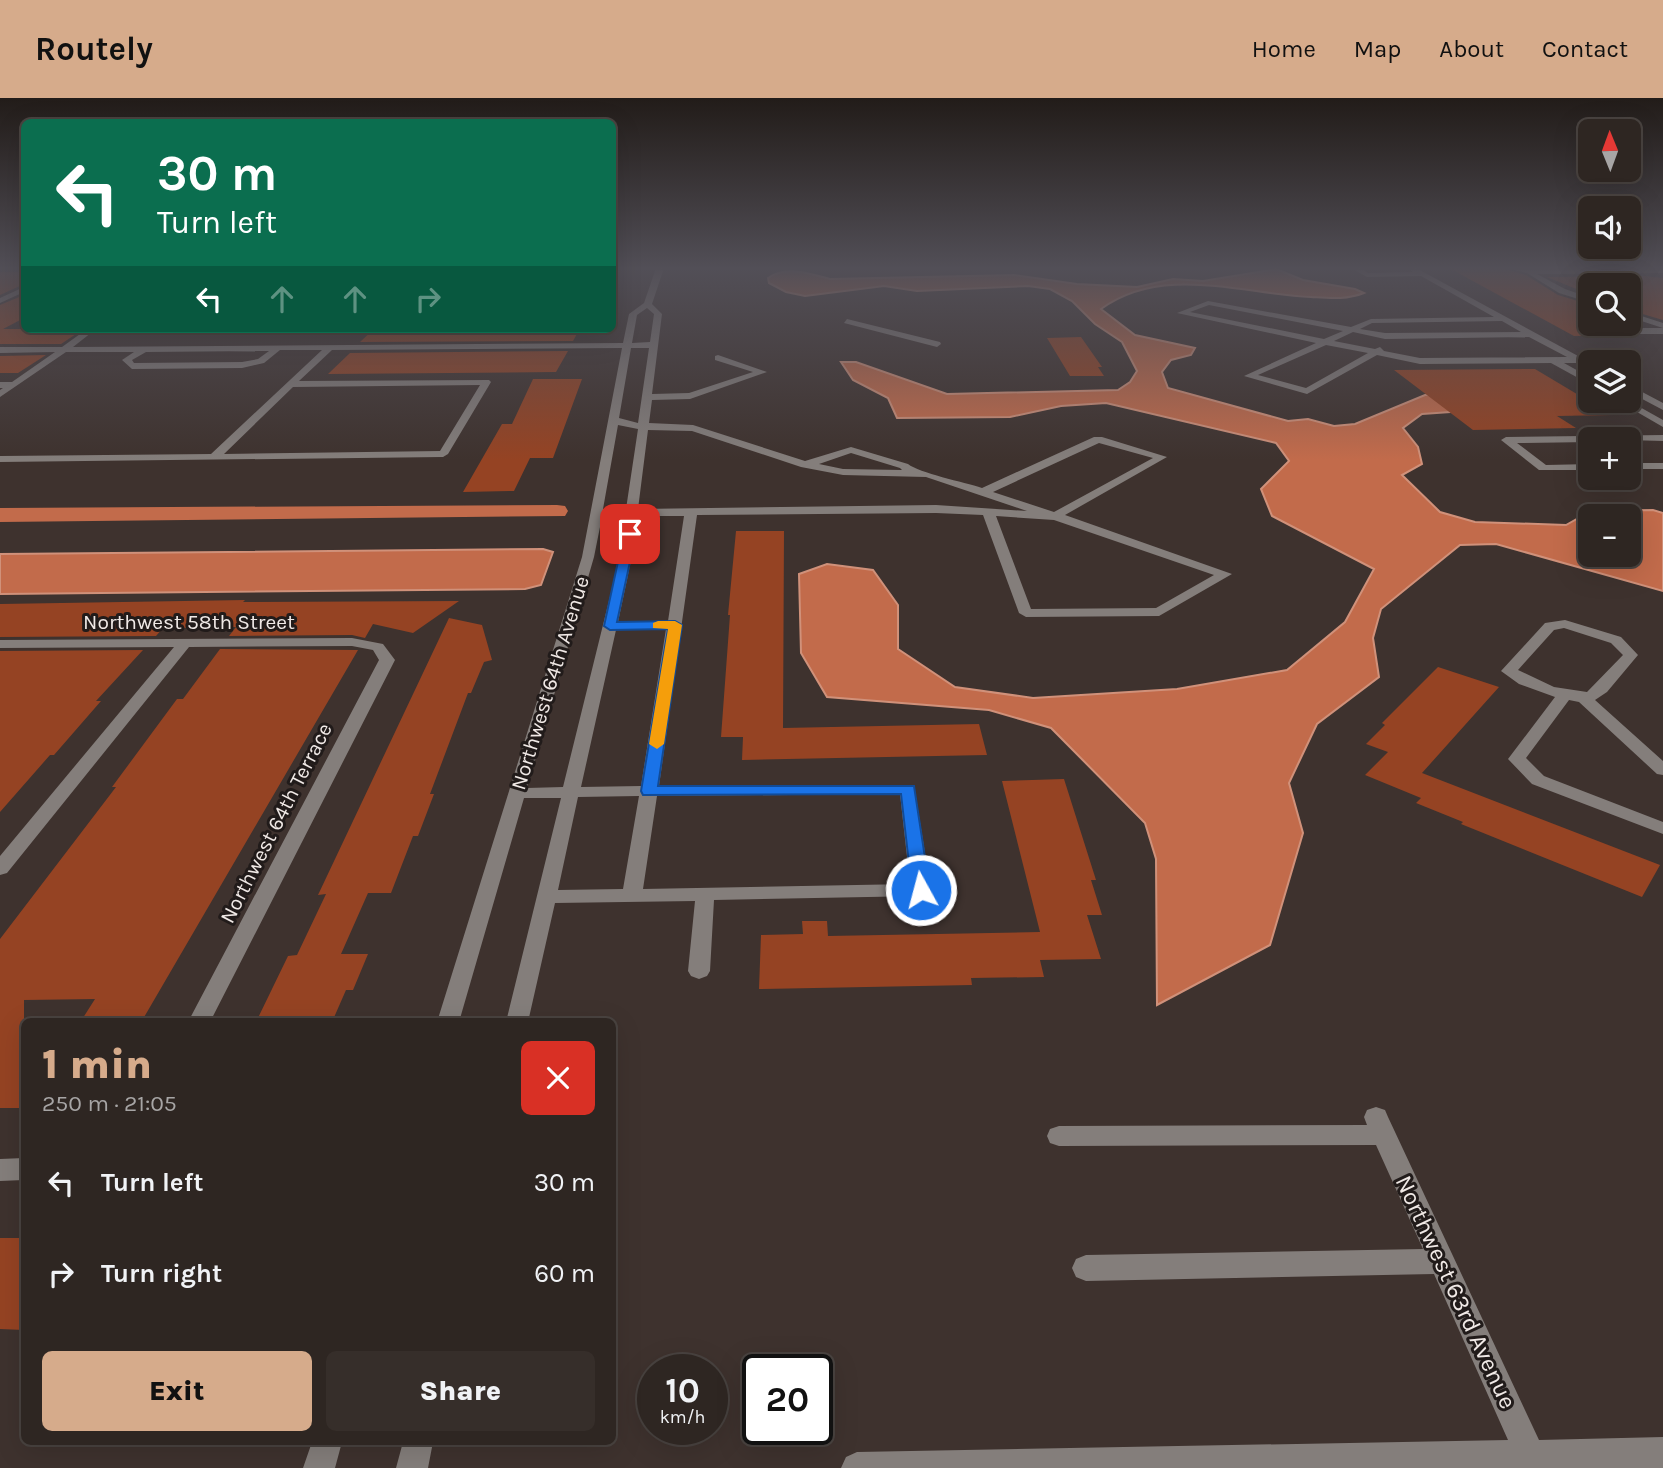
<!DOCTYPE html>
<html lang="en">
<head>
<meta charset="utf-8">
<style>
  body { margin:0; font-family:Karla,sans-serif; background:#362e2a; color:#f1f3f6; height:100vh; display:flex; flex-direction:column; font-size:26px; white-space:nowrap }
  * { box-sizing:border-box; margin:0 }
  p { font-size:23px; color:#a7a5a5 }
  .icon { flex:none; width:38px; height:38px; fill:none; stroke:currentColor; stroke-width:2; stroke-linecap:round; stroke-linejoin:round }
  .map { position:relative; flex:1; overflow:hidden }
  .panel { position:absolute; left:21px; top:920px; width:595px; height:427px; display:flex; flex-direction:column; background:#2e2622; border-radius:10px; box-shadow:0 7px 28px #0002,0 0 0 2px #494340 }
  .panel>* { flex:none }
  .guide { position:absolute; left:21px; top:21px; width:595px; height:214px; border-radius:10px; box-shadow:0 7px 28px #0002,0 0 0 2px #494340; background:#0b6e4f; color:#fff; overflow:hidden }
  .needle { width:46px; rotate:359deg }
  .controls { position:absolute; left:1578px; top:21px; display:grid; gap:14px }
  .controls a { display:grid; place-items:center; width:63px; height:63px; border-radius:10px; background:#2e2622; box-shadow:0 7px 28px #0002,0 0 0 2px #494340; font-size:35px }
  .speed { position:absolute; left:637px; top:1256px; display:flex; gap:14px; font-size:35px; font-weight:700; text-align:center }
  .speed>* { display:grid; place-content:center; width:91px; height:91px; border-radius:50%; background:#2e2622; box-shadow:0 7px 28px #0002,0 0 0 2px #494340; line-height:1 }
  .speed small { font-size:18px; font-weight:400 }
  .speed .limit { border:4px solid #111; border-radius:10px; background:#fff; color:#111 }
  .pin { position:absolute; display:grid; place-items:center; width:60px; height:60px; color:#fff; margin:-30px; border-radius:14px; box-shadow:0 4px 10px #0006 }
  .me { position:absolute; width:77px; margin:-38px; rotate:353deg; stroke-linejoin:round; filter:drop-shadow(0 0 5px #0008) }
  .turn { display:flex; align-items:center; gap:24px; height:147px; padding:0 21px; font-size:32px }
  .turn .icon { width:91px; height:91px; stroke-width:2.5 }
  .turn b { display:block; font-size:49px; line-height:60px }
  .lanes { display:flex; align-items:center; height:66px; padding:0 21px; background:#0003; justify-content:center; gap:35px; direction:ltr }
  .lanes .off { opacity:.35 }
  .round { display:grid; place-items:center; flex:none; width:74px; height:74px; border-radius:10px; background:#362e2a }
  .overview { display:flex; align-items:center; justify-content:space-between; height:119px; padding:0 21px }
  h1 { font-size:42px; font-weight:800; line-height:52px; color:#d6ab8b }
  .cta { display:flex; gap:14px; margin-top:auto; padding:14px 21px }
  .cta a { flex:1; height:80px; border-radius:10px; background:#d6ab8b; color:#111; font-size:28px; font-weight:800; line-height:80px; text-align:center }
  .cta a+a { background:#362e2a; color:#f1f3f6 }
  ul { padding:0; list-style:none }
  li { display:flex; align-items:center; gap:21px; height:91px; padding:0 21px }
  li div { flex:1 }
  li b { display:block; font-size:26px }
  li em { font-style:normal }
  header { display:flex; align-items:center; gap:42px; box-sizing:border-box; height:98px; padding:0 35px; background:#d6ab8b; color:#111 }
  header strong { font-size:33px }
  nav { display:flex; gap:38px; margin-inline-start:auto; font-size:24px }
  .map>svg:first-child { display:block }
  .water { fill:#c26b4b; stroke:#d0917a; stroke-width:2; fill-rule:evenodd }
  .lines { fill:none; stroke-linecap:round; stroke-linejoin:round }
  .canal { fill:#c26b4b; fill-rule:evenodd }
  .building { fill:#954323 }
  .minor { fill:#847e7b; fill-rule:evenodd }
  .route { fill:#1a73e8; stroke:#114b97; stroke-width:2 }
  .slow { fill:#f59e0b }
  .labels { text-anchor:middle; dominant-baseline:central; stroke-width:6; stroke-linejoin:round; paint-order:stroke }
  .street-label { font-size:21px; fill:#f0e9e6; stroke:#211b1a }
  .near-street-label { font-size:24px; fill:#f0e9e6; stroke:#211b1a }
</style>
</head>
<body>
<header>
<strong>Routely</strong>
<nav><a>Home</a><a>Map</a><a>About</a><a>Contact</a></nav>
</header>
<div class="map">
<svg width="1663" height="1370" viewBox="0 0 1663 1370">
  <rect width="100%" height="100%" fill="#3e322e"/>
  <!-- water -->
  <path class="water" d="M1276 171 1303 182 1355 191 1364 195C1346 202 1329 200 1311 199 1243 196 1162 166 1101 211L1135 237 1195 250 1191 257 1171 262 1162 274 1168 290 1288 323 1308 321 1334 328 1355 326 1425 297 1467 293 1523 309 1422 316 1403 330 1418 349 1422 366 1402 377 1440 414 1475 424 1566 427 1591 413 1653 412 1663 415V493L1496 446 1460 447 1381 511 1373 540 1379 579 1317 626 1289 685 1303 735 1270 847 1157 907 1156 761 1145 725 1051 630 989 612 827 599 801 555 799 476 827 466 873 472 898 507V551L955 589 1033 600 1177 591 1287 572 1345 524 1374 471 1272 418 1261 391 1289 363 1276 345 1106 305 1061 308 1010 319 897 320 888 300 853 282 841 264H856L947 296 1118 292 1130 284 1137 273 1122 244 1095 226 1072 203 1050 191 1028 188 917 193 884 188 805 198 786 194 769 185 768 180C786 167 811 176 830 181L1014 177 1077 186 1137 189 1173 181 1203 183ZM1591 418H1629V457H1591Z
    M543 451 553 454 541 487 525 491 0 496V456Z"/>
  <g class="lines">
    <!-- canal -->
    <path class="canal" d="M557 407 565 408 568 413 565 418 0 424V410Z"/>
  </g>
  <!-- building -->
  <path class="building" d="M1449 170H1502L1526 177 1558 197 1591 207V226H1614L1633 237 1574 238Z
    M0 174H24V186L0 197Z
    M1645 178 1663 180V222L1629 212V187H1591V197L1547 179Z
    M24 197V220L3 231H65L60 234H79L61 246H0V207Z
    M374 231H576L575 234H578L573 243 360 244Z
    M1081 239 1102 269H1098L1104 278H1070L1047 240Z
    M568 253 556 274 328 276 350 255Z
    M46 257 18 275H0V258Z
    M1535 271 1612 317 1557 318 1576 330 1473 332 1394 272Z
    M533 281H582L553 360H530L514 393 463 394 502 326H512Z
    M736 433H784L783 630 979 626 987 657 742 662 743 639H721L730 517H728Z
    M245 502 243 504 459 503 413 535 373 526 365 540 352 537 229 538 236 529 163 530 156 538 0 539V506Z
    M449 520 482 527 492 562 484 564 471 595H468L430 696H434L418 738H413L391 795H368L341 856H368L353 892H346L332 924H256L288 858 297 857 326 796 318 797Z
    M220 551 358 552 143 921 81 923 95 901 24 902V1010H0V841L116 689H112L177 601H183Z
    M143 552 96 603H101L54 657H50L0 714V553Z
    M1438 569 1499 589 1422 675 1660 767 1642 799 1461 726 1463 724 1416 705 1421 700 1365 677 1388 654 1366 646 1385 627 1382 625Z
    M1064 681 1096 782H1091L1102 817H1087L1101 861 1040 862 1044 879 971 880 972 887 759 891 761 837 803 836 802 823H827L828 838 1040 834 1002 683Z
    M0 1140H24V1232L0 1231Z"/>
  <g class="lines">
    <!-- minor -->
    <path class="minor" d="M656 170H664L652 206 662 216 652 296 689 295 753 274 715 262V258L718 257 767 274 690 301 652 302 649 325 693 327 805 363 851 349 908 366C919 375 964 384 982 390L1094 339H1102L1167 359 1065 417 1232 476 1159 518 1026 519 1019 515 983 417 936 415 697 417 659 688 914 687 931 792 928 797 921 798 714 802 710 873 707 878 699 881 691 878 688 873 695 803 555 805 528 924H506L561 700H524L459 924H437L582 459 622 250 332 252 299 283 489 282 491 284 448 356 443 359 0 364V358L211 356 322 252H280L264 265 242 270 132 271 122 262 134 254H66L0 299V292L3 290H0V284H12L55 254 0 255V249H62L87 231H96L73 249 623 245 629 216 644 205ZM647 210 654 216 650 244 632 245 637 217ZM631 250H649L638 325 619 320ZM269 253 258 261 242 264 134 265 132 262 146 254ZM480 287 440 353 224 356 293 289ZM618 327 638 331 626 411H603ZM648 332 692 333 801 369 843 377 926 379 1027 413 936 407 638 411ZM1099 345 1153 360 1054 414 993 394ZM851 355 900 370 902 372 843 371 819 366ZM625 418 620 458 563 689 527 690 594 459 602 419ZM637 418H684L668 523 618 524 632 458ZM996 418 1054 422 1214 477 1156 510 1031 511ZM666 531 641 688 581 689 616 532ZM900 696 910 786 643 791 657 698ZM639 698 623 791 558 792 578 699Z
      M1351 170H1360L1368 175 1413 174 1408 170H1416L1591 265V272L1577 265H1564L1591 280V287L1551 265 1420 266 1377 257 1307 296 1244 278 1316 245 1177 215 1208 203 1351 229 1371 221 1494 219 1421 178 1367 179ZM1209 207 1343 233 1324 241 1190 214ZM1502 223 1521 234 1385 235 1360 231 1372 225ZM1353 234 1385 241 1529 239 1567 259 1420 260 1384 253 1380 249 1375 251 1334 243ZM1326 247 1368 255 1306 290 1258 277Z
      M1505 170 1533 172 1545 170 1663 171V175L1537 176 1565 191 1591 200V205L1559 195 1527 175Z
      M24 189V194L0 205V200Z
      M1629 214 1663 225V230L1629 219Z
      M847 221 940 244 941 246 937 249 844 225Z
      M1616 226H1627L1638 230H1663V236H1637Z
      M1629 287 1663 305V312L1629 294Z
      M1618 303H1629L1663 322V329Z
      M1663 337V343L1591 341V344L1517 345 1546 367 1591 366V372H1539L1501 342 1506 339Z
      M1629 365H1663V371H1629Z
      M1565 522 1621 539 1638 557 1607 594 1595 602 1663 663V677L1657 676 1579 604 1569 602 1526 660 1544 678 1663 724V736L1532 686 1508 661 1555 599 1519 586 1501 573 1545 525ZM1564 530 1611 545 1623 557 1587 594 1554 589 1518 572 1554 532Z
      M352 540 383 546 395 562 210 924H188L379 562 373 552 352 548 189 549 7 775 0 777V758L174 549 0 550V542Z
      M1376 1009 1385 1012 1388 1019 1539 1342 1663 1339V1370H841L846 1359 857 1354 1508 1342 1434 1176 1086 1183 1076 1179 1072 1170 1076 1161 1086 1157 1423 1151 1376 1047 1059 1048 1050 1045 1047 1038 1050 1031 1059 1028 1367 1027 1364 1019 1367 1012Z
      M24 1060V1082L0 1083V1061Z
      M312 1344H342L335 1370H303Z
      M403 1344H433L428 1370H396Z"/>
  </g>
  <!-- sky -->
  <linearGradient id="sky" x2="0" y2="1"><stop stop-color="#221c19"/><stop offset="0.47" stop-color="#524f57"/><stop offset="1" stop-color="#524f57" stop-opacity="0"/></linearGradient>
  <rect width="1663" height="362" fill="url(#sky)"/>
  <!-- route -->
  <path class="route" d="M630 433 636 436 617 524 675 523 682 527 658 688H914L930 792 927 796H915L912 792 901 696 643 697 641 693 668 531 610 532 604 528 624 436Z"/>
  <!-- slow -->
  <path class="slow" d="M658 523H675L682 527 664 646 657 651 649 646 668 531 653 530V525Z"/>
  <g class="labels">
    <!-- street labels -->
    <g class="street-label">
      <text x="189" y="524">Northwest 58th Street</text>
      <text transform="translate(550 585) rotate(-73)">Northwest 64th Avenue</text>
      <text transform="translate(276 725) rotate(-63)">Northwest 64th Terrace</text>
    </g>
    <!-- near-street labels -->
    <g class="near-street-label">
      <text transform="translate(1456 1194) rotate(65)">Northwest 63rd Avenue</text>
    </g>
  </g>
</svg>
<div class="controls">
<a><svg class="needle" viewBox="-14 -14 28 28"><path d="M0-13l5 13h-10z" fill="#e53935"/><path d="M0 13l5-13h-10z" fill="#a7a5a5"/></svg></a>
<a><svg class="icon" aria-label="sound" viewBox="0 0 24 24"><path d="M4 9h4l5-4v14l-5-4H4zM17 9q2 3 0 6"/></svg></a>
<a><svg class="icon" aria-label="search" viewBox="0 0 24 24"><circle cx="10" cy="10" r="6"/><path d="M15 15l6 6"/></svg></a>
<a><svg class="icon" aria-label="layers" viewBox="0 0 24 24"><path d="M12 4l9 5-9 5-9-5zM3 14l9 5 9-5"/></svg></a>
<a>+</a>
<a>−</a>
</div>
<div class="speed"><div>10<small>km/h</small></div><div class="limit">20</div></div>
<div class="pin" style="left:630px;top:436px;background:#d93025"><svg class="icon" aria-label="arrive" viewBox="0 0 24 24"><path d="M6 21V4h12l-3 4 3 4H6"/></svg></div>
<svg class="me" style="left:921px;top:792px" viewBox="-20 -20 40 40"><circle r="17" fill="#1a73e8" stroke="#fff" stroke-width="3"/><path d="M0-11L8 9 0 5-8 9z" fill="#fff"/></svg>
<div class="guide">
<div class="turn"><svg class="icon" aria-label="left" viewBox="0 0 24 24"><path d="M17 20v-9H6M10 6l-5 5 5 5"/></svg><div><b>30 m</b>Turn left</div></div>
<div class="lanes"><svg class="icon" aria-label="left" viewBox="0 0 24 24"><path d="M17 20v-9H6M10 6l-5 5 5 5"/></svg><svg class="icon off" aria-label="ahead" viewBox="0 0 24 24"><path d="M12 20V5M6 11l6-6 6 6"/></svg><svg class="icon off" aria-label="ahead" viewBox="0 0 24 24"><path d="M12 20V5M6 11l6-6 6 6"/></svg><svg class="icon off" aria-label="right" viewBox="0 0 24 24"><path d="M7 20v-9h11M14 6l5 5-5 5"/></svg></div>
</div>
<section class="panel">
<div class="overview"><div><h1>1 min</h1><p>250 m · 21:05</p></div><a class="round" style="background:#d93025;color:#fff"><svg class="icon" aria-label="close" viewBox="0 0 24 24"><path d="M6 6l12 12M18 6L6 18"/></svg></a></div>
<ul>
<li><svg class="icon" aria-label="left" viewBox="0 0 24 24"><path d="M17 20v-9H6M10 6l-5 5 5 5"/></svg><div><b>Turn left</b></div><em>30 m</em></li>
<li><svg class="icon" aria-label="right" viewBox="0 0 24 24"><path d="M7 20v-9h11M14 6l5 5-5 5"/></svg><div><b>Turn right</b></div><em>60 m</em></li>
</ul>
<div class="cta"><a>Exit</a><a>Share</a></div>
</section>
</div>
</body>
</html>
